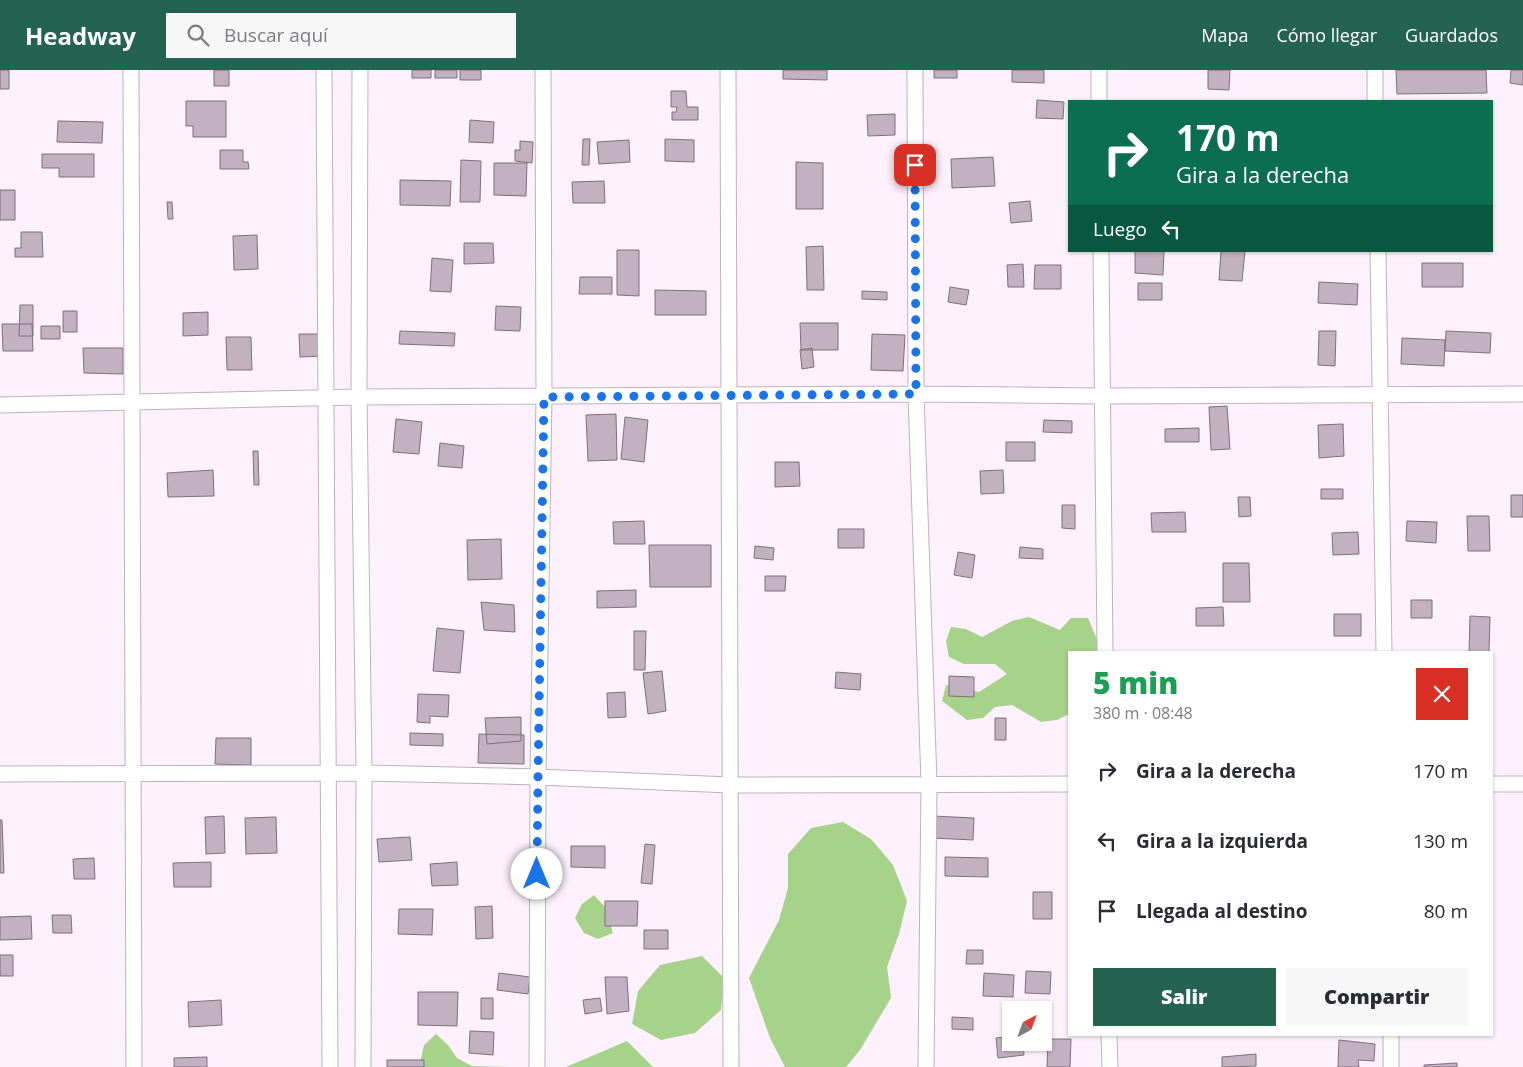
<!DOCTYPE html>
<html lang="es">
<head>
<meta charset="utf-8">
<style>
  body { margin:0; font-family:"Open Sans",sans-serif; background:#f7f7f7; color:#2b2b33; height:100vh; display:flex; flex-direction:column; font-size:19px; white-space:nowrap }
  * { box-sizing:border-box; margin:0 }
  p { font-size:16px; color:#7c7c81 }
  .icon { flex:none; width:28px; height:28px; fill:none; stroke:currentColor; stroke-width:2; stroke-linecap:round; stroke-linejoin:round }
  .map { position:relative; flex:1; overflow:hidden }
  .sheet { position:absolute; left:1068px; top:581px; width:425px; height:385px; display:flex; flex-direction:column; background:#fff; border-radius:0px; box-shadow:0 1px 4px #0004 }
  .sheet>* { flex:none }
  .top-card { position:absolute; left:1068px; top:30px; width:425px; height:152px; border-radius:0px; box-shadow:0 1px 4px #0004; background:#0b6e4f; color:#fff; overflow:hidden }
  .needle { width:32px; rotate:41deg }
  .tools { position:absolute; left:1002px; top:931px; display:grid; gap:10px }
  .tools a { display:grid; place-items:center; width:50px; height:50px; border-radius:0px; background:#fff; box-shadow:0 1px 4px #0004; font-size:25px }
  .pin { position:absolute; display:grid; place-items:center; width:42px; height:42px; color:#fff; margin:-21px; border-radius:10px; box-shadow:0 2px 8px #0006 }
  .me { position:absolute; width:55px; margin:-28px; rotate:0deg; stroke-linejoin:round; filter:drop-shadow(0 0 4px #0008) }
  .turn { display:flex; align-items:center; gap:18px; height:105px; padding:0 25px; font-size:22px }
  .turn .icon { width:65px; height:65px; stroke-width:2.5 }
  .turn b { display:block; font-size:35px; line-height:42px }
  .then { display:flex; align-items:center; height:48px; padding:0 25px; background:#0003; gap:10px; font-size:19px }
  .round { display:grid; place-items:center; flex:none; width:52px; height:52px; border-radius:0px; background:#f7f7f7 }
  .summary { display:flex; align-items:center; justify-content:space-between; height:85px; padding:0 25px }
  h1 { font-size:30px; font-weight:800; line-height:38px; color:#1e9e55 }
  .primary-button { display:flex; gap:10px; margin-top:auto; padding:10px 25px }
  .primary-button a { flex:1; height:58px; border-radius:0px; background:#24634f; color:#fff; font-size:20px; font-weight:800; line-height:58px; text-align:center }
  .primary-button a+a { background:#f7f7f7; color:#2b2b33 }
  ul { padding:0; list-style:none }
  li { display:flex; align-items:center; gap:15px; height:70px; padding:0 25px }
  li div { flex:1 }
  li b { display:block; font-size:19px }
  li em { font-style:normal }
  header { display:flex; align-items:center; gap:30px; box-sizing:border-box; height:70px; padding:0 25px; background:#24634f; color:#fff }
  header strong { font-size:24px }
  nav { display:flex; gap:28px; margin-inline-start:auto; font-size:18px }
  .search { width:350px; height:45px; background:#f7f7f7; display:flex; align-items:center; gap:12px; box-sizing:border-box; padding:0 18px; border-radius:0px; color:#7c7c81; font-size:19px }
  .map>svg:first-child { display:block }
  .green { fill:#a6d289 }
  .building { fill:#c1b1c1; stroke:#7e6f7d }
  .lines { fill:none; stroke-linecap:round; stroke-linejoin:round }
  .street-casing { stroke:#c0b0c0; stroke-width:17 }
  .street { stroke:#fff; stroke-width:15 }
  .route { stroke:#1a73e8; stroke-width:9; stroke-dasharray:0 16.2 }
</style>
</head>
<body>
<header>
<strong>Headway</strong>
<div class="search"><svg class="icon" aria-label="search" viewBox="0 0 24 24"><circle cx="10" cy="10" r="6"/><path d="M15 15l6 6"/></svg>Buscar aquí</div>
<nav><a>Mapa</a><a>Cómo llegar</a><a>Guardados</a></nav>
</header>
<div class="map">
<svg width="1523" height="997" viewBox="0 0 1523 997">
  <rect width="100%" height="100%" fill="#fef1fe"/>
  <!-- green -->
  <path class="green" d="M1029 547 1060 560 1071 548H1088L1101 579 1102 582H1069V644L1057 650 1041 652 1012 635 995 637 983 648 967 650 942 631 946 615 979 622 1007 604 995 594H964L949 587 946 571 951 557 966 559 982 567 1012 551Z
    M843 752 871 769 893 795 907 831 899 864 887 897 891 928 860 980 846 997H785L770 968 749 908 779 850 788 818V784L811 758Z
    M594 825 605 837 613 863 598 869 584 863 575 848 582 834Z
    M702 886 724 908 721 940 695 963 661 970 632 954 638 921 660 895Z
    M436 964 448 975 457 988 472 996 508 997H419L424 975Z
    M627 971 653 997H566Z"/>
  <!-- building -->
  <path class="building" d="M0 0H9V19H0Z
    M214 0H229V16H214Z
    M412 0H431V8H412Z
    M435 0H457V8H435Z
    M460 0H481V10H460Z
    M783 0H827V10L783 9Z
    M934 0H957V8H934Z
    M1012 0H1044V13L1012 12Z
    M1208 0H1230L1229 20 1208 19Z
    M1396 0H1486L1487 23 1397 24Z
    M1511 0H1523V15L1510 13Z
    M671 21H686L687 37H698V50H672V42H676L677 37H671Z
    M1037 30 1064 32 1063 49 1036 48Z
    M186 31H226V67H193V56H186Z
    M895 44V65L868 66 867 45Z
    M470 50 494 52 493 73 469 72Z
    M58 51 103 52 102 73 57 72Z
    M583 69H590L589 95H582Z
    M665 69 694 70V92L665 91Z
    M629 70 630 92 599 94 597 72Z
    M520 71 533 72 532 93 515 91V80H520Z
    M220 80H243V92H248L249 99H220Z
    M42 84H94V107H59V98H42Z
    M993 87 995 116 952 118 951 89Z
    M461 90 481 91 480 132H460Z
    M796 92 823 93V139H796Z
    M494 93H527L526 126 494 125Z
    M400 110 451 111 450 136 400 135Z
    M604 111 605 133H573L572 112Z
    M0 120H15V150H0Z
    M1030 131 1032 151 1011 153 1009 133Z
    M167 132H172L173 149H168Z
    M21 162H42L43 187H15V178H21Z
    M257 165 258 199 234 200 233 166Z
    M464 173H493L494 193 464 194Z
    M823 176 824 220H807L806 177Z
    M617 180H639V226L617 225Z
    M1135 181H1164L1163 205 1135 203Z
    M1221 181H1245L1242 211 1219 210Z
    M432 188 453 190 451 222 430 221Z
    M1422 193H1463V217H1422Z
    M1023 194 1024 217H1008L1007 195Z
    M1035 195H1061V219H1034Z
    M580 207H612V224H579Z
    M1319 212 1358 214 1357 235 1318 233Z
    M1138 213H1162V230H1138Z
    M950 217 969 220 966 235 948 232Z
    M655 220 706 221V245H655Z
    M862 221 887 222V230L862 229Z
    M20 235H33V266H19Z
    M496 236 521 237 520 261 495 260Z
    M63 241H77V262H63Z
    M208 242V265L183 266V243Z
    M800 253H838V280H801Z
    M2 254H32L33 281H3Z
    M41 256H60V269H41Z
    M400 261 455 263 454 276 399 274Z
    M1319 261H1336L1335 296 1318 295Z
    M1446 261 1491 263 1490 283 1445 281Z
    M299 264H323V286L300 287Z
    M872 264 905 265 903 301 871 300Z
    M226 267H251L252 300H227Z
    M1402 268 1445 270 1444 296 1401 294Z
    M83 278H123V304L84 303Z
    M812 278 814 297 802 299 800 280Z
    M1227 336 1230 379 1211 380 1209 337Z
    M616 344 617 390 588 391 586 345Z
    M625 347 648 350 644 392 621 389Z
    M396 349 422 352 419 384 393 382Z
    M1044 350 1072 351V363L1043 362Z
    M1343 354 1344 386 1319 388 1318 355Z
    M1199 358V372H1165V359Z
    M1006 372H1035V391H1006Z
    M440 373 464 376 462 398 438 396Z
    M253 381H258L259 415H254Z
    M775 392H799L800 416 775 417Z
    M213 400 214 426 168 427 167 403Z
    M1003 400 1004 423 981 424 980 401Z
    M1321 419H1343V429H1321Z
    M1511 425H1523V447H1511Z
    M1238 427H1250L1251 446 1239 447Z
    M1062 435H1075V459L1062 458Z
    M1185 442 1186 462H1152L1151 443Z
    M1467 446H1489L1490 481H1468Z
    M644 451 645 474H614L613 452Z
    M1407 451 1437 452 1436 473 1406 471Z
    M838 459H864V478H838Z
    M1358 462 1359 484 1333 485 1332 463Z
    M501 469 502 509 468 510 467 470Z
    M649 475H711V517H650Z
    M755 476 774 478 773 490 754 488Z
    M1020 477 1043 479V489L1019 488Z
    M958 482 975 485 972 508 954 505Z
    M1223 493H1249L1250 532H1223Z
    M765 506H786L785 521H765Z
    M636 520V537L597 538V521Z
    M1411 530H1432V548H1411Z
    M481 532 514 535 515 562 484 560Z
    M1223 537 1224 556H1196V538Z
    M1334 544H1361V566H1334Z
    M1470 546 1490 547 1489 582H1469Z
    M437 558 464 561 460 603 433 601Z
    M634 561H646L645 600H634Z
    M662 601 666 641 648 644 643 603Z
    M836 602 861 604 860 620 835 618Z
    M949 606 974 607V627L949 626Z
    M625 622 626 647 608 648 607 623Z
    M418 624 449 625 448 647 430 646V653L417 652Z
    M521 647V671L487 674 485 648Z
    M995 648H1006V670H995Z
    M410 663 443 664V676L410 675Z
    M479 664 524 665V694L478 693Z
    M216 668H251V695L215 694Z
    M224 746 225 783 206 784 205 747Z
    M933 746 974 748 973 770 932 768Z
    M276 747 277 783 246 784 245 748Z
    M0 750H2L4 803H0Z
    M410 767 412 790 379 792 377 769Z
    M645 774 655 775 652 814 641 813Z
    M571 776H605V798L571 797Z
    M945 787 988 788V807L945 806Z
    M94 788 95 809H74L73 789Z
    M211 792V817H174L173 793Z
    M457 792 458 815 432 816 430 794Z
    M1033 822H1052V849H1033Z
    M605 831H638L637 856H605Z
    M492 836 493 868 476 869 475 837Z
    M399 839H433L432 865 398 864Z
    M52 845H71L72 863H53Z
    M31 846 32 869 0 870V847Z
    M644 860H668V879H644Z
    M967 880H983V894H966Z
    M0 885H13V906H0Z
    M1026 901 1051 902 1050 924 1025 923Z
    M499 903 530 907 528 924 497 920Z
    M984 903 1014 905 1013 927 983 926Z
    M605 907H627L629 941 607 944Z
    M418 922H458L457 956 418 955Z
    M481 928H493V949H481Z
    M600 928 602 941 585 944 583 930Z
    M221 930 222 955 189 957 188 932Z
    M952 947 973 948V960L952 959Z
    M470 961 494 962 493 985 469 983Z
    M1011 966V972H1023L1024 985 998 988 996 968Z
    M1048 969H1071L1070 997H1047Z
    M1339 970 1375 974 1374 991 1358 990 1359 997H1338Z
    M1256 984V996L1222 997V987Z
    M207 987V997H174V988Z
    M387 990H424V997H387Z
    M1457 993V997H1424V995Z"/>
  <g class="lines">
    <defs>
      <path id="street" d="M131 0 134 997
        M324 0 330 997
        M360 0 359 327 364 703 363 997
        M728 0 731 997
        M915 0 916 324 929 714 926 997
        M1099 0V31
        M1375 0V31
        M1101 181 1105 582
        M1378 181 1384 582
        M0 335 359 327 916 324 1102 326 1523 324
        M0 704 364 703 538 707 730 715 1069 714
        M1491 714H1523
        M1109 965 1110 997
        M1391 965V997
        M537 997 538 707 544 327 543 0"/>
    </defs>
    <!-- street casing -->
    <use href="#street" class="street-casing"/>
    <!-- street -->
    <use href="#street" class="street"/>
  </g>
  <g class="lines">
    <!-- route -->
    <path class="route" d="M537 804 538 707 544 327 916 324 915 95"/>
  </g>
</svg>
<div class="tools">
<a><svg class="needle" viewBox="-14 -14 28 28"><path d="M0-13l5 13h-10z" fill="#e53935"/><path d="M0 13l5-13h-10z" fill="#7c7c81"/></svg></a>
</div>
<div class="pin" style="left:915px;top:95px;background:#d93025"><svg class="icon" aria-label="arrive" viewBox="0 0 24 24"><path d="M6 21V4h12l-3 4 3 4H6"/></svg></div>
<svg class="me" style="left:537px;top:804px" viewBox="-20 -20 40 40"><circle r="19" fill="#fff"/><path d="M0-13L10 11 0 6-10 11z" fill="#1a73e8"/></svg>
<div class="top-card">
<div class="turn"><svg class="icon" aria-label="right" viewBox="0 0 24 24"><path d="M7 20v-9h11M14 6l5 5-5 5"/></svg><div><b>170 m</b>Gira a la derecha</div></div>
<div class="then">Luego<svg class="icon" aria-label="left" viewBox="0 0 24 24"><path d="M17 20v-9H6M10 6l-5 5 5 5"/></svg></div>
</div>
<section class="sheet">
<div class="summary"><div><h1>5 min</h1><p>380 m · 08:48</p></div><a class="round" style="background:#d93025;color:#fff"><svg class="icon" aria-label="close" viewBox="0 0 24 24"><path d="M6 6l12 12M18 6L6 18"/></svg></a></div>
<ul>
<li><svg class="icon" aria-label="right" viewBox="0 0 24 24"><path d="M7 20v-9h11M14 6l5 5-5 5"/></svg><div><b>Gira a la derecha</b></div><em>170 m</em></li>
<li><svg class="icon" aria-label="left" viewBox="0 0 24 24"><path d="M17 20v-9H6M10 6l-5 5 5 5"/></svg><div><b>Gira a la izquierda</b></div><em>130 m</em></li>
<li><svg class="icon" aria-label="arrive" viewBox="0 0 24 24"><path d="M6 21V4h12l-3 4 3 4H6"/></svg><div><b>Llegada al destino</b></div><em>80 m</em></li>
</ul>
<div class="primary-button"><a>Salir</a><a>Compartir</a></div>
</section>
</div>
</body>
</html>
